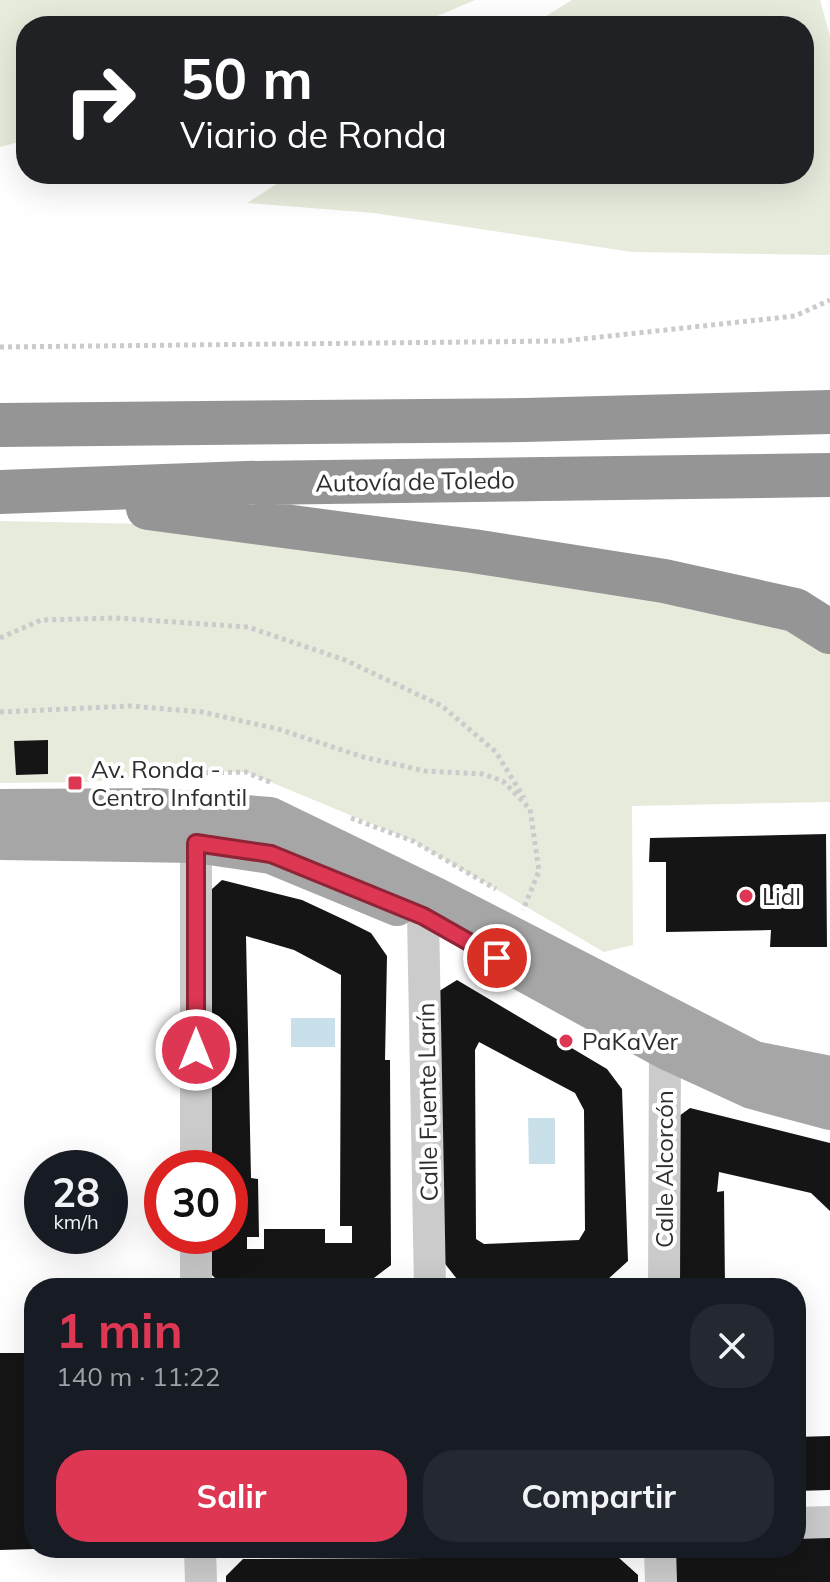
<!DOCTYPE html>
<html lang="es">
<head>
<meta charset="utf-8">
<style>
  body { margin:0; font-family:Mulish,sans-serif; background:#242831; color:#f1f3f6; height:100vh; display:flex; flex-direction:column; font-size:30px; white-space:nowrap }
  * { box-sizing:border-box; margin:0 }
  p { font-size:26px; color:#9ea1a6 }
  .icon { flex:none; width:44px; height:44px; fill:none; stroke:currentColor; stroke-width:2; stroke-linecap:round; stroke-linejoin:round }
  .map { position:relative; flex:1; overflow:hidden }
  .panel { position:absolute; left:24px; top:1278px; width:782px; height:280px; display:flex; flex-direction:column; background:#171b24; border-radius:32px; box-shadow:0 8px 32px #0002 }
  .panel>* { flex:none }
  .hud { position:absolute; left:16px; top:16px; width:798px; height:168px; border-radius:32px; box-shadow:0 8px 32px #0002; background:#202124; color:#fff; overflow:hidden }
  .speed { position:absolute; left:24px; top:1150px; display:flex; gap:16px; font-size:40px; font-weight:700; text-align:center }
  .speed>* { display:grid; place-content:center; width:104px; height:104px; border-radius:50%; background:#171b24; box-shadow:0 8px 32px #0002; line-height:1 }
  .speed small { font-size:20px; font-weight:400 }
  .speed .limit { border:12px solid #d22; background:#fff; color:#111 }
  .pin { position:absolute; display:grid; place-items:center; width:68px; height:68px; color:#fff; margin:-34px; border:4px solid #fff; border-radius:50%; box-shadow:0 2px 8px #0007 }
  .me { position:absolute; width:88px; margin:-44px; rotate:0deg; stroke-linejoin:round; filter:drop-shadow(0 0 6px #0008) }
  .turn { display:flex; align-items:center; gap:28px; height:168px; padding:0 32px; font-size:36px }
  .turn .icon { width:104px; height:104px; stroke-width:2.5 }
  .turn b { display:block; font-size:56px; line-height:68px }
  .round { display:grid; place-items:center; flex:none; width:84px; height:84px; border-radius:32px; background:#242831 }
  .overview { display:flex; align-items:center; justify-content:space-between; height:136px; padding:0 32px }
  h1 { font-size:48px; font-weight:700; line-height:60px; color:#de3754 }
  .primary-button { display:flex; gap:16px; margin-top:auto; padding:16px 32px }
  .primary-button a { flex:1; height:92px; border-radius:32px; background:#de3754; color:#fff; font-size:32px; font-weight:700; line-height:92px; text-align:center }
  .primary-button a+a { background:#242831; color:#f1f3f6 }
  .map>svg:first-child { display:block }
  .green { fill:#e6ebdc }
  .water { fill:#c9e0ea }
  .building { fill:#151515; fill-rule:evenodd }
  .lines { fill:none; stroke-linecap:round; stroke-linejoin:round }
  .path { stroke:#cbcbcb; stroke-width:5; stroke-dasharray:4 4; stroke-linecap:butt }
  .minor { stroke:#cbcbcb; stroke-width:32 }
  .major { stroke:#a6a6a6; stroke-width:40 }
  .highway { stroke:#959595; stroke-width:44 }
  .route-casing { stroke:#902437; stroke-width:20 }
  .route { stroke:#de3754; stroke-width:14 }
  .poi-dot { fill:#de3754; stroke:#fff; stroke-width:3 }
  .labels { text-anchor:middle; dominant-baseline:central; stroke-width:8; stroke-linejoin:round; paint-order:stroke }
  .street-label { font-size:24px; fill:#2e2e2e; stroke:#fff }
  .poi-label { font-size:24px; fill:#2e2e2e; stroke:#fff; text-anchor:start }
</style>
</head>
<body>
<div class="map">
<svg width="830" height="1582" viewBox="0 0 830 1582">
  <rect width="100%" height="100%" fill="#fff"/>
  <!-- green -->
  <path class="green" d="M0 0H475L414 26H26V140L0 147Z
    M572 0H820L830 36V255L632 252 374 213 247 203 292 174H804V26H530Z
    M0 521 290 527 830 632V802L632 806 633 945 604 952 413 841 246 772 177 771 89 782 0 783Z"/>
  <!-- water -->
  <path class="water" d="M291 1018H335V1047H291Z
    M555 1118V1164H529L528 1118Z"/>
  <!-- building -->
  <path class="building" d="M48 740V774L16 775 14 741Z
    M826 834 827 947H770L771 930 666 932V862H649L650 838Z
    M222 880 302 900 347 921 371 933 387 956 385 1060H390L391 1265 370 1281 221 1284 203 1266V1236H230V1168H203L202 898ZM246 936 294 950 341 975 340 1226H352V1243H325V1229H264V1249H247V1237H259L258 1179 251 1178Z
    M457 980 607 1069 622 1089 628 1261 607 1280 457 1279 442 1260 436 993ZM479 1042 575 1093 584 1110 585 1230 579 1240 484 1244 476 1239 475 1050Z
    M690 1108 830 1143V1211L811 1193 719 1172 717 1192 724 1191 725 1288H674L675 1119Z
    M0 1353H34V1549L0 1550Z
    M830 1436V1490L796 1491V1437Z
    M796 1533H830V1582H669L668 1548H796Z
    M618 1557 638 1575V1582H226V1576L243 1559Z"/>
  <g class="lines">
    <!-- path -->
    <path class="path" d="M0 347 563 341 795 316 830 300
      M0 638 41 620 116 618 248 627 345 660 442 706 496 752 524 798
      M0 712 130 706 202 712 278 729 363 757 425 771 483 774 503 781 530 809 539 871 523 910
      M156 774 246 772 272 783
      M351 818 413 841 496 889"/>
    <!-- minor -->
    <path class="minor" d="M196 843V1168
      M423 916 430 1288
      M196 1236V1288
      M664 1288 665 1049
      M796 1523 830 1522
      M200 1548 201 1582
      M660 1548 661 1582"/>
    <!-- major -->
    <path class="major" d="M0 809 156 808 270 817 437 898 754 1061 830 1076
      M0 840 196 843 271 854 397 906
      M493 955 665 1049 752 1089 830 1110"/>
    <!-- highway -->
    <path class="highway" d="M0 425 525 420 830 412
      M0 492 246 483 830 475
      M148 508 473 551 664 581 795 610 830 632"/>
  </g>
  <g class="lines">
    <defs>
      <path id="route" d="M196 1050V843L271 854 423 916 497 958"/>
    </defs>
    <!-- route casing -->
    <use href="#route" class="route-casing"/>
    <!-- route -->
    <use href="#route" class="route"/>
  </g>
  <!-- markers -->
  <g class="poi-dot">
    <rect x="67" y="775" width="16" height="16" rx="4"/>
    <circle cx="746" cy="896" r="8"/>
    <circle cx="566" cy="1041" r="8"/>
  </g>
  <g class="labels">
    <!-- street labels -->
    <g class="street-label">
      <text transform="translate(415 481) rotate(-1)">Autovía de Toledo</text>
      <text transform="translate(427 1102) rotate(-91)">Calle Fuente Larín</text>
      <text transform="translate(664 1169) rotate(-90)">Calle Alcorcón</text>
    </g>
    <!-- poi labels -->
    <g class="poi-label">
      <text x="91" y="769">Av. Ronda -<tspan x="91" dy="28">Centro Infantil</tspan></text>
      <text x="762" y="896">Lidl</text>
      <text x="582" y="1041">PaKaVer</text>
    </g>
  </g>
</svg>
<div class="speed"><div>28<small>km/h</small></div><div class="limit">30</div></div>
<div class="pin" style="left:497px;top:958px;background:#d93025"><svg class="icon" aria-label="arrive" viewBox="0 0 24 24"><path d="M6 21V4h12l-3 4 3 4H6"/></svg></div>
<svg class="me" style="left:196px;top:1050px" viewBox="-20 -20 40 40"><circle r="17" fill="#de3754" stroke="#fff" stroke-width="3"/><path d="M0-11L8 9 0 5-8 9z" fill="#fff"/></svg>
<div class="hud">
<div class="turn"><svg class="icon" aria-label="right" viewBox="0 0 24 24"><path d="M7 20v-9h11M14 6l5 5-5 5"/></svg><div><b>50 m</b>Viario de Ronda</div></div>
</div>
<section class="panel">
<div class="overview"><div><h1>1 min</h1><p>140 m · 11:22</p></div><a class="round"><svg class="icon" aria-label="close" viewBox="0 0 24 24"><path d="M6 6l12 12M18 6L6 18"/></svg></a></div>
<div class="primary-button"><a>Salir</a><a>Compartir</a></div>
</section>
</div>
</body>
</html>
